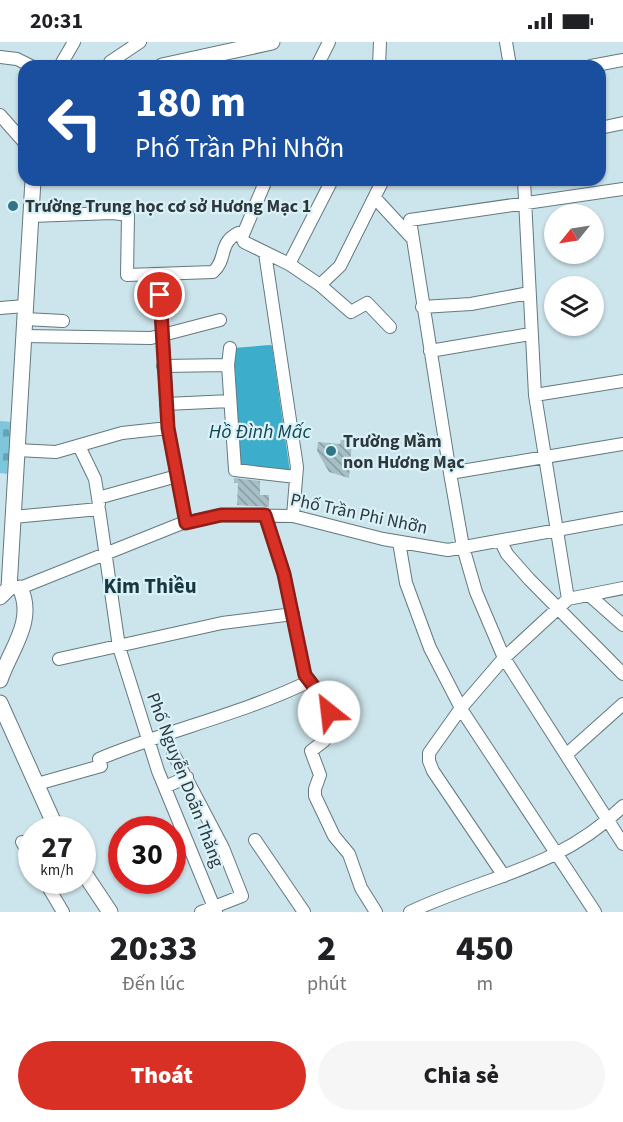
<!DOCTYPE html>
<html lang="vi">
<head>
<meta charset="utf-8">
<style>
  body { margin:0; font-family:"Source Sans 3",sans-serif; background:#f6f6f6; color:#202124; height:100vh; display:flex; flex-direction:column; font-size:22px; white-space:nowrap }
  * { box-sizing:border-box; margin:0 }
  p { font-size:20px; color:#757577 }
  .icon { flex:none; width:33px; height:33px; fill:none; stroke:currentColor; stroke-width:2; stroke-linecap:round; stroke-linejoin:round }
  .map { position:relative; height:870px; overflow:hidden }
  .panel { display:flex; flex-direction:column; background:#fff; flex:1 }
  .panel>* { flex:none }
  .hud { position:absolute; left:18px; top:18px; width:588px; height:126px; border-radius:18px; box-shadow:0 2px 4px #0004; background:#1a4fa0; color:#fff; overflow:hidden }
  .needle { width:39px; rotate:240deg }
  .buttons { position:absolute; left:544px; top:162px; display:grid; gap:12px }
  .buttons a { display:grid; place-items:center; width:60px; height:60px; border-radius:50%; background:#fff; box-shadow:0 2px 4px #0004; font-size:30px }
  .speed { position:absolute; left:18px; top:774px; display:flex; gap:12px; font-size:30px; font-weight:700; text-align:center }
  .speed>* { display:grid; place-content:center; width:78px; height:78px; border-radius:50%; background:#fff; box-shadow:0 2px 4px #0004; line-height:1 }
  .speed small { font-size:15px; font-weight:400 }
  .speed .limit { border:9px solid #d22; background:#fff; color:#111 }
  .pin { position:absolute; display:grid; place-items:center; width:51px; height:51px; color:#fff; margin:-26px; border:3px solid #fff; border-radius:50%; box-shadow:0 2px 6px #0007 }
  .me { position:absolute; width:66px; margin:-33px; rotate:331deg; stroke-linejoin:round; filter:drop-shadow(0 0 4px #0008) }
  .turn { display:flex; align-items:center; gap:21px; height:126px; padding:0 18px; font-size:27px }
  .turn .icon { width:78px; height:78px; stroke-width:2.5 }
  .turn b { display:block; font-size:42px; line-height:51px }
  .eta { display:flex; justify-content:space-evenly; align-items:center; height:102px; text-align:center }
  .eta b { font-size:36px; font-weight:800; line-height:42px }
  .action { display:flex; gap:12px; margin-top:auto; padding:12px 18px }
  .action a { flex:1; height:69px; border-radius:36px; background:#d93025; color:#fff; font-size:24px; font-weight:800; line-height:69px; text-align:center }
  .action a+a { background:#f6f6f6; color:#202124 }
  .status { display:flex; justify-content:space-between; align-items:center; height:42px; padding:0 30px; background:#fff; direction:ltr }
  .status svg { height:16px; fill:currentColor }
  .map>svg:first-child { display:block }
  .cemetery { fill:url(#cemetery-stones) }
  .water { fill:#3cadca }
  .building { fill:url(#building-back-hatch) }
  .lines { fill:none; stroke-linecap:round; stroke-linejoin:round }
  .minor-casing { stroke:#63797f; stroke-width:14 }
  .major-casing { stroke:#63797f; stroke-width:17 }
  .minor { stroke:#fff; stroke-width:12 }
  .major { stroke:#fff; stroke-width:15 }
  .route-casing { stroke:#8d1f18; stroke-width:15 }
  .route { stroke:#d93025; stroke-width:10 }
  .poi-dot { fill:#317485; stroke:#d9f1f9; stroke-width:2 }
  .labels { text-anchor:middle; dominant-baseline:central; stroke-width:4.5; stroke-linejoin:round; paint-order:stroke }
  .poi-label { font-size:18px; font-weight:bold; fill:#2e383b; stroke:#d9f1f9; text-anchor:start }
  .street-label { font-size:18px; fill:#2e383b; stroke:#d9f1f9 }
  .water-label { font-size:20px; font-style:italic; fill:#144551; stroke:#d9f1f9 }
  .quarter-label { font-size:21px; font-weight:bold; fill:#183840; stroke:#d9f1f9 }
</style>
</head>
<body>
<div class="status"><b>20:31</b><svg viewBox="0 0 49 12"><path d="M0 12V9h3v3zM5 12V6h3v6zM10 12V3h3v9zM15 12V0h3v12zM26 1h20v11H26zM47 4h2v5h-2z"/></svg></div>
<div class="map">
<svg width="623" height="870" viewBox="0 0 623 870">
  <defs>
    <pattern id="cemetery-stones" width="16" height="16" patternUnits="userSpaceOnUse" patternTransform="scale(1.5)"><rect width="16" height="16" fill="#7dc6db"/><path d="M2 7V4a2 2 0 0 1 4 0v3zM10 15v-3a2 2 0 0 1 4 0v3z" fill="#67a2b3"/></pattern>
    <pattern id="building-back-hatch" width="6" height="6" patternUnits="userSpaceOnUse" patternTransform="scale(1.5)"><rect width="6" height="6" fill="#a6bec5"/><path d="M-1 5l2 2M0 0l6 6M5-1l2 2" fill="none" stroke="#889ba1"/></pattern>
  </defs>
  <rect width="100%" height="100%" fill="#cce4eb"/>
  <!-- cemetery -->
  <path class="cemetery" d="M0 379 13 380 8 432 0 431Z"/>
  <!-- water -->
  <path class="water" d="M270 303 272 304 290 430 240 427 234 306Z"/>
  <!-- building -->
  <path class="building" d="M341 398 352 399 349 436 329 430 317 409 318 400 340 402Z
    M234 436 260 439V453H269V465L237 463 238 441H234Z"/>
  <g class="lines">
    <defs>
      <path id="minor" d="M506 0 510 24
        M0 15 17 17 31 24
        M110 20 140 0
        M60 24 74 0
        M317 24 329 0
        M379 24 380 0
        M591 24 623 18
        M0 73 24 100
        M600 86 623 81
        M266 138 242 195 244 200 289 222 320 243 340 224 383 138
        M524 138 535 353 568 557
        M623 147 410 178 450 431 463 505 476 550 504 616 623 802
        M375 156 411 195
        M31 174 113 171 128 173 127 233 213 230C229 216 216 198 244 189
        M265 211 297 425 293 474
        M289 222 332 138
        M159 233 168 386 186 481
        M320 243 351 270 367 261 390 285
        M422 265 471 262 529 251
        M0 266 25 264
        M25 277 63 279
        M24 294 151 296 220 278
        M230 306 228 323 235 428 296 435
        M430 309 530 292
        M163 324 228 323
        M535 353 623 339
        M166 362 230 359
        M79 404 95 437 99 462
        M17 408 56 410 122 391 168 386
        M450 431 623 402
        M98 456 177 434
        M265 473 284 532 305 633 329 666V670L315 679 324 699 311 709 320 733 315 747V754L334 794 349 812 361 846 376 870
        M13 475 99 467 119 605 158 729 216 870
        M399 500 406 541 430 606 463 670 595 870
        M501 500 507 512 529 537 623 632
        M13 546H20L180 482 221 473 293 474 383 497 448 508 623 476
        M589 553 623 583
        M59 617 222 581 293 572
        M173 711 223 806 242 854 201 870
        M567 712 623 662
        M37 742 101 724 99 717C168 688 242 672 310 639
        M165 745 187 735
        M255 798 304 870
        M22 800 32 817
        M504 834 433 729 429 719V711L461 666 504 616 568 557 623 546
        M44 838 63 870
        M410 870C486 834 559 827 623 764"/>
      <path id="major" d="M162 24 272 0
        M0 555 9 546 33 138
        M0 638C10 608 36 579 20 546
        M0 661 57 788
        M82 828 110 870"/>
    </defs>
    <!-- minor casing -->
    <use href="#minor" class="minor-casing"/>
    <!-- major casing -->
    <use href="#major" class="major-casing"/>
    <!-- minor -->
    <use href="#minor" class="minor"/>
    <!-- major -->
    <use href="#major" class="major"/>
  </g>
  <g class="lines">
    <defs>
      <path id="route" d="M160 253 168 386 186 481 221 473H265L284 532 305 633 318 650 329 670"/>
    </defs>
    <!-- route casing -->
    <use href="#route" class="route-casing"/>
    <!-- route -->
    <use href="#route" class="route"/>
  </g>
  <!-- markers -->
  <g class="poi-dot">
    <circle cx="13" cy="164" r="6"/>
    <circle cx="331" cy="409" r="6"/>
  </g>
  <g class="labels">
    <!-- poi labels -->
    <g class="poi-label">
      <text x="25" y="164">Trường Trung học cơ sở Hương Mạc 1</text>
      <text x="343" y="399">Trường Mầm<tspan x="343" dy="21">non Hương Mạc</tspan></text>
    </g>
    <!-- street labels -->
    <g class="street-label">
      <text transform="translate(359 472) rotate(12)">Phố Trần Phi Nhỡn</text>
      <text transform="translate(185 738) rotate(69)">Phố Nguyễn Doãn Thăng</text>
    </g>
    <!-- water labels -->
    <g class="water-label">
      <text x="260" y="390">Hồ Đình Mấc</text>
    </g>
    <!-- quarter labels -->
    <g class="quarter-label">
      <text x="150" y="544">Kim Thiều</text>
    </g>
  </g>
</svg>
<div class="buttons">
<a><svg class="needle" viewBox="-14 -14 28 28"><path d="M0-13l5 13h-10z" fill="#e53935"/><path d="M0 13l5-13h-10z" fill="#757577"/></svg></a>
<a><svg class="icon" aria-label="layers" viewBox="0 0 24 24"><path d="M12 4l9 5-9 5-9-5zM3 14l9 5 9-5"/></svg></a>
</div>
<div class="speed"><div>27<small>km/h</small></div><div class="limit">30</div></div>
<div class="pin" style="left:160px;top:253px;background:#d93025"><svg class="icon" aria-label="arrive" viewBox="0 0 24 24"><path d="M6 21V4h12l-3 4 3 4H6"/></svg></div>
<svg class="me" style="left:329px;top:670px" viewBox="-20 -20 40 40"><circle r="19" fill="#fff"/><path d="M0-13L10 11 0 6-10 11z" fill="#d93025"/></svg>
<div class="hud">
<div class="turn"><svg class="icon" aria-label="left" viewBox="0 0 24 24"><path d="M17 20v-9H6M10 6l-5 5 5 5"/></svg><div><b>180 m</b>Phố Trần Phi Nhỡn</div></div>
</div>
</div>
<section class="panel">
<div class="eta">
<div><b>20:33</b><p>Đến lúc</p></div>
<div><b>2</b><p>phút</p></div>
<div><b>450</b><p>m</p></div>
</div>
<div class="action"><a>Thoát</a><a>Chia sẻ</a></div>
</section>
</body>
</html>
